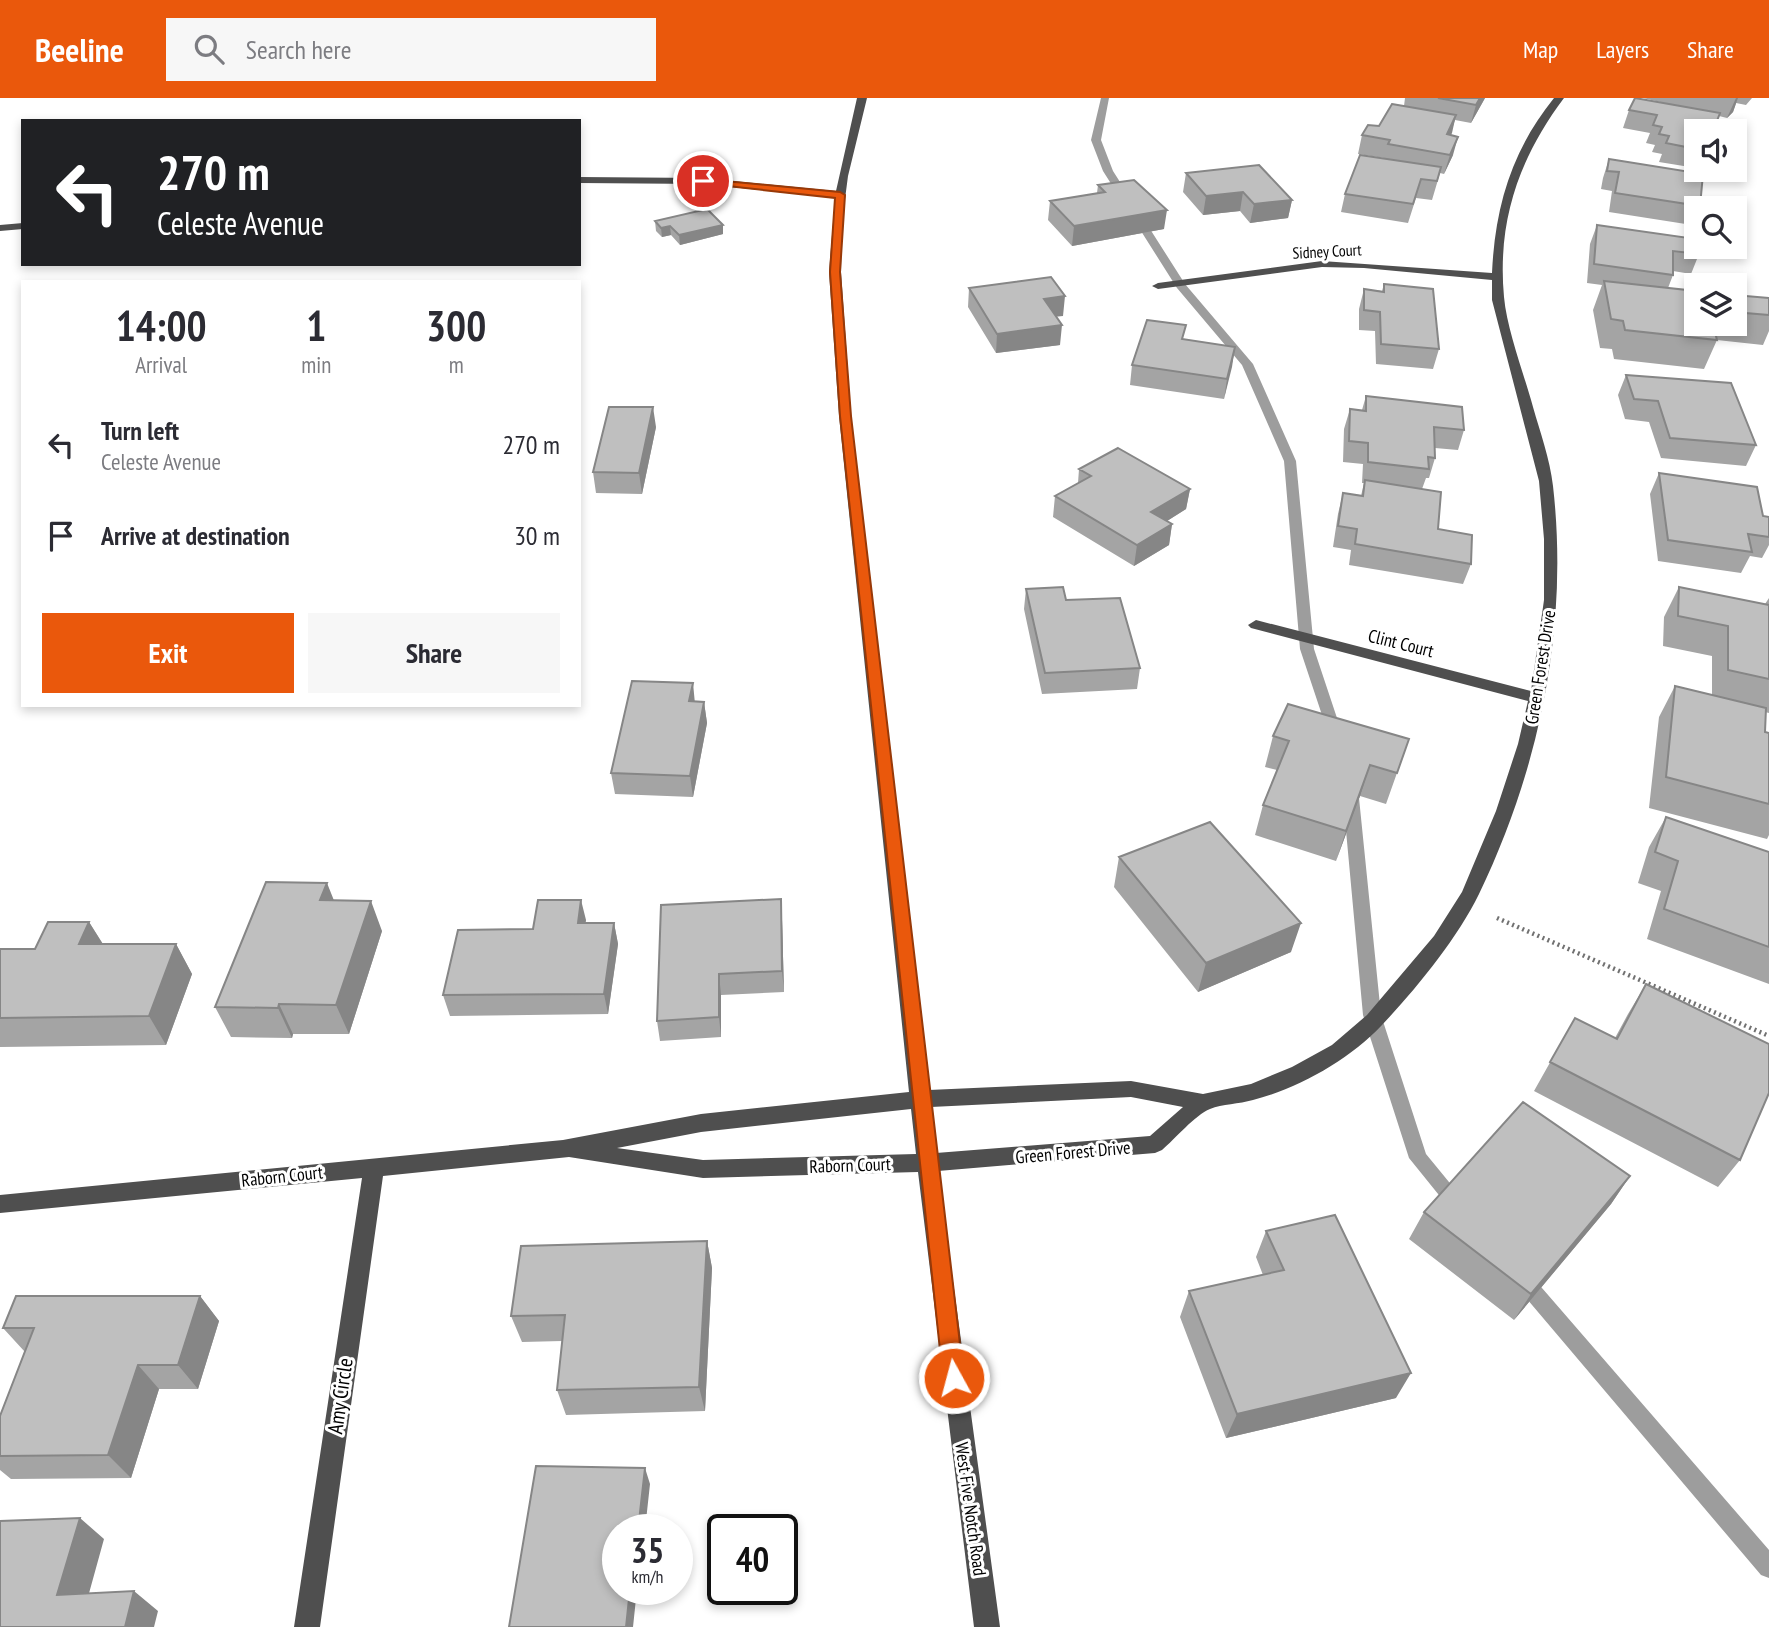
<!DOCTYPE html>
<html lang="en">
<head>
<meta charset="utf-8">
<style>
  body { margin:0; font-family:"PT Sans Narrow",sans-serif; background:#f7f7f7; color:#2b2b33; height:100vh; display:flex; flex-direction:column; font-size:26px; white-space:nowrap }
  * { box-sizing:border-box; margin:0 }
  p { font-size:23px; color:#7c7c81 }
  .icon { flex:none; width:38px; height:38px; fill:none; stroke:currentColor; stroke-width:2; stroke-linecap:round; stroke-linejoin:round }
  .map { position:relative; flex:1; overflow:hidden }
  .panel { position:absolute; left:21px; top:182px; width:560px; height:427px; display:flex; flex-direction:column; background:#fff; border-radius:0px; box-shadow:0 4px 10px #0003 }
  .panel>* { flex:none }
  .hud { position:absolute; left:21px; top:21px; width:560px; height:147px; border-radius:0px; box-shadow:0 4px 10px #0003; background:#202124; color:#fff; overflow:hidden }
  .buttons { position:absolute; left:1684px; top:21px; display:grid; gap:14px }
  .buttons a { display:grid; place-items:center; width:63px; height:63px; border-radius:0px; background:#fff; box-shadow:0 4px 10px #0003; font-size:35px }
  .speed { position:absolute; left:602px; top:1416px; display:flex; gap:14px; font-size:35px; font-weight:700; text-align:center }
  .speed>* { display:grid; place-content:center; width:91px; height:91px; border-radius:50%; background:#fff; box-shadow:0 4px 10px #0003; line-height:1 }
  .speed small { font-size:18px; font-weight:400 }
  .speed .limit { border:4px solid #111; border-radius:10px; background:#fff; color:#111 }
  .pin { position:absolute; display:grid; place-items:center; width:60px; height:60px; color:#fff; margin:-30px; border:4px solid #fff; border-radius:50%; box-shadow:0 2px 7px #0007 }
  .me { position:absolute; width:77px; margin:-38px; rotate:353deg; stroke-linejoin:round; filter:drop-shadow(0 0 5px #0008) }
  .turn { display:flex; align-items:center; gap:24px; height:147px; padding:0 21px; font-size:32px }
  .turn .icon { width:91px; height:91px; stroke-width:2.5 }
  .turn b { display:block; font-size:49px; line-height:60px }
  .eta { display:flex; justify-content:space-evenly; align-items:center; height:119px; text-align:center }
  .eta b { font-size:42px; font-weight:700; line-height:49px }
  .primary-button { display:flex; gap:14px; margin-top:auto; padding:14px 21px }
  .primary-button a { flex:1; height:80px; border-radius:0px; background:#ea580c; color:#fff; font-size:28px; font-weight:700; line-height:80px; text-align:center }
  .primary-button a+a { background:#f7f7f7; color:#2b2b33 }
  ul { padding:0; list-style:none }
  li { display:flex; align-items:center; gap:21px; height:91px; padding:0 21px }
  li div { flex:1 }
  li b { display:block; font-size:26px }
  li em { font-style:normal }
  header { display:flex; align-items:center; gap:42px; box-sizing:border-box; height:98px; padding:0 35px; background:#ea580c; color:#fff }
  header strong { font-size:33px }
  nav { display:flex; gap:38px; margin-inline-start:auto; font-size:24px }
  .search { width:490px; height:63px; background:#f7f7f7; display:flex; align-items:center; gap:18px; box-sizing:border-box; padding:0 24px; border-radius:0px; color:#7c7c81; font-size:26px }
  .map>svg:first-child { display:block }
  .lines { fill:none; stroke-linecap:round; stroke-linejoin:round }
  .stream { fill:#9d9d9d; fill-rule:evenodd }
  .path { stroke:#717171; stroke-width:4.5; stroke-dasharray:2 3.5; stroke-linecap:butt }
  .minor { fill:#4f4f4f; fill-rule:evenodd }
  .wall { fill:#a4a4a4 }
  .shaded-wall { fill:#868686 }
  .building { fill:#bfbfbf; stroke:#868686; stroke-width:2 }
  .route { fill:#ea580c; stroke:#983908; stroke-width:2 }
  .labels { text-anchor:middle; dominant-baseline:central; stroke-width:6; stroke-linejoin:round; paint-order:stroke }
  .far-street-label { font-size:16px; fill:#000; stroke:#fff }
  .street-label { font-size:18px; fill:#000; stroke:#fff }
  .near-street-label { font-size:21px; fill:#000; stroke:#fff }
</style>
</head>
<body>
<header>
<strong>Beeline</strong>
<div class="search"><svg class="icon" aria-label="search" viewBox="0 0 24 24"><circle cx="10" cy="10" r="6"/><path d="M15 15l6 6"/></svg>Search here</div>
<nav><a>Map</a><a>Layers</a><a>Share</a></nav>
</header>
<div class="map">
<svg width="1769" height="1529" viewBox="0 0 1769 1529">
  <rect width="100%" height="100%" fill="#fff"/>
  <g class="lines">
    <!-- stream -->
    <path class="stream" d="M1101 0H1109L1101 42 1113 73 1185 186 1253 266 1296 363 1314 551 1343 638 1341 642 1336 643 1329 638 1300 551 1284 363 1242 267 1177 190 1103 73 1091 42Z
      M1351 695 1359 700 1381 917 1426 1056 1467 1106 1465 1112 1458 1114 1451 1112 1409 1060 1363 917 1343 700Z
      M1522 1172 1529 1175 1769 1452V1480L1761 1477 1515 1187 1512 1181 1515 1175Z"/>
    <!-- path -->
    <path class="path" d="M1497 820 1769 938"/>
    <!-- minor -->
    <path class="minor" d="M857 0H867L848 78 842 124 841 174 851 318 929 992 1131 983 1203 996 1251 986 1292 969 1332 947 1367 917 1434 838 1462 794 1496 713 1518 646 1528 603 1251 530 1248 527 1256 522 1531 593 1544 502V441L1539 383 1492 202V182L1364 170 1322 169 1158 191 1152 188 1158 185 1322 163 1492 175C1495 108 1512 52 1554 0H1564C1519 60 1497 123 1504 199 1507 232 1524 276 1533 309 1540 334 1550 361 1553 388 1569 528 1540 669 1479 796 1457 841 1416 891 1382 927 1349 962 1299 990 1253 1002 1239 1006 1222 1006 1210 1011 1195 1017 1175 1041 1162 1052L1155 1055 938 1073 1000 1529H974L918 1074 703 1080 569 1059 383 1078 320 1529H294L362 1080 0 1115V1097L563 1042 701 1016 909 994 839 318 829 174 835 100 703 86 579 85V79L703 80 836 93ZM1131 999 1183 1009 1150 1038 936 1055 931 1009ZM911 1011 916 1056 703 1062 617 1050 701 1034Z
      M23 125V131L0 133V127Z"/>
  </g>
  <!-- wall -->
  <path class="wall" d="M1405 0H1485L1471 25 1455 22 1450 37 1453 57 1444 76 1440 75 1432 102 1416 100 1408 125 1341 114 1345 96 1384 60 1358 56 1362 37 1379 28 1404 8Z
    M1643 0H1752L1746 7 1736 5 1733 14 1727 20 1719 18 1696 33V70L1659 64 1662 56 1652 54 1655 47 1646 45 1650 35 1623 30 1629 12 1669 6Z
    M1609 61 1700 108 1699 110H1696V119L1692 127 1609 114 1612 93 1601 91 1603 80Z
    M1186 75 1292 102 1288 120 1250 125 1240 113 1203 117 1183 94Z
    M1098 87 1164 131 1072 148 1048 122 1050 103 1097 95Z
    M655 123 723 136 680 147 671 137 662 139 656 133Z
    M1597 127 1699 156 1691 176 1673 173V177L1668 190 1696 193V226H1734V197L1769 200V233L1763 247 1717 242 1704 271 1614 261 1612 251 1600 250 1593 212 1602 187 1587 185 1590 146Z
    M1384 186 1439 251 1433 271 1376 266 1375 233 1359 232V211L1364 191 1382 193Z
    M969 190 1063 218H1056L1060 247 996 255 968 209Z
    M1183 241 1235 249 1224 301 1130 287 1132 267Z
    M1626 277 1756 347 1746 368 1661 360 1649 324 1625 321 1618 297Z
    M1366 298 1464 332 1458 352 1435 350V360L1429 380H1426L1422 391 1438 431 1471 466 1463 486 1349 467 1351 452 1333 449 1338 416 1343 395 1361 398 1364 385H1362L1363 366 1343 364 1344 331 1350 311 1362 312Z
    M656 329 642 396 596 395 593 374Z
    M1079 371 1190 391 1186 411 1167 423 1172 426 1169 447 1134 468 1053 419 1055 398 1078 385Z
    M1659 375 1763 418 1769 439V447L1762 460 1750 458 1741 475 1658 463 1650 396Z
    M1679 489 1765 506 1769 500V615L1765 614V634L1769 635V737L1767 741 1649 710 1659 619 1675 588 1712 597V558L1663 548 1664 519Z
    M1026 491 1066 502 1140 570 1137 591 1042 596 1024 511Z
    M695 604H704L707 625 693 699 615 696 611 675Z
    M1273 638 1409 641 1386 706 1360 698 1336 763 1255 737 1263 707 1277 672 1265 669Z
    M1666 719 1769 754V886L1647 841 1661 793 1638 785 1649 749Z
    M1119 759 1291 854 1198 894 1114 789Z
    M781 801 782 822 784 894 721 897V939L660 943 657 923Z
    M334 803 382 833 349 936H293L292 940 231 939 215 909Z
    M586 822 585 825H614L618 846 608 916 450 918 443 897 533 831Z
    M89 824 103 846H176L192 876 166 947 0 949V851H35Z
    M1646 886 1740 1062 1718 1089 1534 993 1575 920 1615 940 1628 916Z
    M1630 1078 1611 1106 1514 1222 1409 1141 1424 1114Z
    M1266 1133 1396 1300 1226 1340 1180 1219 1189 1193 1263 1177 1256 1159Z
    M707 1143 712 1170 705 1313 566 1317 557 1292 562 1243 522 1244 511 1218Z
    M200 1198 219 1223 198 1291H159L131 1380 11 1381 0 1372V1318L25 1254 3 1230Z"/>
  <!-- shaded-wall -->
  <path class="shaded-wall" d="M1480 0H1485L1471 25 1476 7Z
    M1736 0H1738L1733 14 1727 20Z
    M1456 17 1452 35 1442 55 1447 36Z
    M1458 39 1453 57 1444 76 1450 57Z
    M1243 94 1240 113 1203 117 1206 98Z
    M1292 102 1288 120 1250 125 1254 106Z
    M1167 112 1164 131 1072 148 1074 128Z
    M723 127V136L680 147 679 137Z
    M670 128 671 137 662 139 661 130Z
    M1065 198 1063 218 1043 220 1044 201Z
    M1062 227 1060 247 996 255 997 236Z
    M1235 249 1232 269 1224 301 1227 281Z
    M653 309 656 329 642 396 639 375Z
    M1190 391 1186 411 1148 435 1151 414Z
    M1172 426 1169 447 1134 468 1137 447Z
    M693 585 695 606 689 603Z
    M704 604 707 625 693 699 690 678Z
    M1370 667 1360 698 1336 763 1346 733Z
    M327 785 339 815 320 802Z
    M781 801 782 822 784 894 782 873Z
    M581 802 586 822 582 846 578 825Z
    M371 803 382 833 349 936 336 907Z
    M89 824 107 853 79 846Z
    M614 825 618 846 608 916 604 896Z
    M1301 825 1291 854 1198 894 1206 865Z
    M176 846 192 876 166 947 149 918Z
    M719 876 721 897V939L719 919Z
    M279 906 293 936 292 940 278 910Z
    M1630 1078 1611 1106 1514 1222 1531 1196Z
    M707 1143 712 1170 705 1313 699 1289Z
    M200 1198 219 1223 198 1291 178 1267Z
    M138 1267 159 1291 131 1380 108 1357Z
    M1411 1275 1396 1300 1226 1340 1237 1316Z
    M645 1370 650 1386 645 1432H638Z
    M80 1420 104 1441 83 1517 57 1497Z
    M630 1491H637L633 1529H626Z
    M134 1493 158 1513 154 1529H125Z"/>
  <!-- building -->
  <path class="building" d="M1438 0H1480L1476 7Z
    M1635 0 1720 15 1713 33H1696V51L1666 45 1669 38 1659 36 1662 29 1653 27 1657 17 1629 12Z
    M1392 6 1456 17 1447 36 1458 39 1450 57 1388 46 1390 42 1362 37 1368 27 1379 28Z
    M1360 57 1441 69 1437 83 1421 81 1413 106 1345 96Z
    M1609 61 1703 76 1700 108 1615 95 1619 74 1607 73Z
    M1259 67 1292 102 1254 106 1243 94 1206 98 1186 75Z
    M1134 82 1167 112 1074 128 1050 103 1105 94 1098 87Z
    M707 111 723 127 679 137 670 128 661 130 655 123Z
    M1597 127 1696 141V149H1699V156L1673 153V177L1594 166Z
    M1051 179 1065 198 1044 201 1062 227 997 236 969 190Z
    M1604 183 1696 193V210L1688 209 1690 216 1696 217V226H1713L1717 242 1625 232 1623 223 1611 221Z
    M1384 186 1433 191 1439 251 1381 246 1380 214 1364 212V191L1384 194Z
    M1734 197 1769 200V217L1734 214Z
    M1147 222 1186 227 1182 241 1235 249 1227 281 1132 267Z
    M1626 277 1731 285 1756 347 1670 340 1658 303 1634 301Z
    M1366 298 1462 309 1464 332 1434 329 1435 360 1428 359 1429 371 1368 364V345L1349 343 1350 311 1366 313Z
    M609 309H653L639 375 593 374Z
    M1118 350 1190 391 1151 414 1172 426 1137 447 1055 398 1091 378 1079 371Z
    M1659 375 1757 389 1763 418 1769 419V439L1748 436 1752 454 1668 442Z
    M1365 382 1441 394 1438 431 1472 437 1471 466 1355 446 1357 431 1338 428 1343 395 1363 398Z
    M1063 489 1066 502 1120 500 1140 570 1045 575 1026 491Z
    M1679 489 1769 507V581L1728 572V528L1678 518Z
    M632 583 693 585 689 603 704 604 690 678 611 675Z
    M1675 588 1766 610 1765 634 1769 635V706L1666 679Z
    M1288 606 1409 641 1397 675 1370 667 1346 733 1263 707 1289 643 1273 638Z
    M1666 719 1769 754V849L1664 811 1678 763 1655 754Z
    M1210 724 1301 825 1206 865 1119 759Z
    M266 784 327 785 320 802 371 803 336 907 279 906 278 910 215 909Z
    M781 801 782 873 719 876V919L657 923 661 807Z
    M538 802H581L578 825H614L604 896 443 897 458 832 533 831Z
    M48 824H89L79 846H176L149 918 0 920V851H35Z
    M1646 886 1769 946V995L1740 1062 1550 964 1575 920 1617 941Z
    M1523 1004 1630 1078 1531 1196 1424 1114Z
    M1335 1117 1411 1275 1237 1316 1189 1193 1284 1172 1266 1133Z
    M707 1143 699 1289 557 1292 565 1217 511 1218 521 1148Z
    M16 1198H200L178 1267H138L108 1357 0 1358V1318L34 1230H3Z
    M536 1368 645 1370 638 1432H618V1491H630L626 1529H509Z
    M80 1420 57 1497 134 1493 125 1529H0V1423Z"/>
  <!-- route -->
  <path class="route" d="M703 81 840 94 845 97 840 174 851 318 964 1280 961 1287 954 1290 946 1287 943 1280 840 318 830 174 835 100 700 85 699 83Z"/>
  <g class="labels">
    <!-- far-street labels -->
    <g class="far-street-label">
      <text transform="translate(1327 153) rotate(-3)">Sidney Court</text>
    </g>
    <!-- street labels -->
    <g class="street-label">
      <text transform="translate(1401 545) rotate(14)">Clint Court</text>
      <text transform="translate(1540 569) rotate(-81)">Green Forest Drive</text>
      <text transform="translate(1073 1054) rotate(-5)">Green Forest Drive</text>
      <text transform="translate(850 1067) rotate(-2)">Raborn Court</text>
      <text transform="translate(282 1078) rotate(-6)">Raborn Court</text>
      <text transform="translate(971 1411) rotate(82)">West Five Notch Road</text>
    </g>
    <!-- near-street labels -->
    <g class="near-street-label">
      <text transform="translate(340 1298) rotate(-82)">Amy Circle</text>
    </g>
  </g>
</svg>
<div class="buttons">
<a><svg class="icon" aria-label="sound" viewBox="0 0 24 24"><path d="M4 9h4l5-4v14l-5-4H4zM17 9q2 3 0 6"/></svg></a>
<a><svg class="icon" aria-label="search" viewBox="0 0 24 24"><circle cx="10" cy="10" r="6"/><path d="M15 15l6 6"/></svg></a>
<a><svg class="icon" aria-label="layers" viewBox="0 0 24 24"><path d="M12 4l9 5-9 5-9-5zM3 14l9 5 9-5"/></svg></a>
</div>
<div class="speed"><div>35<small>km/h</small></div><div class="limit">40</div></div>
<div class="pin" style="left:703px;top:83px;background:#d93025"><svg class="icon" aria-label="arrive" viewBox="0 0 24 24"><path d="M6 21V4h12l-3 4 3 4H6"/></svg></div>
<svg class="me" style="left:954px;top:1280px" viewBox="-20 -20 40 40"><circle r="17" fill="#ea580c" stroke="#fff" stroke-width="3"/><path d="M0-11L8 9 0 5-8 9z" fill="#fff"/></svg>
<div class="hud">
<div class="turn"><svg class="icon" aria-label="left" viewBox="0 0 24 24"><path d="M17 20v-9H6M10 6l-5 5 5 5"/></svg><div><b>270 m</b>Celeste Avenue</div></div>
</div>
<section class="panel">
<div class="eta">
<div><b>14:00</b><p>Arrival</p></div>
<div><b>1</b><p>min</p></div>
<div><b>300</b><p>m</p></div>
</div>
<ul>
<li><svg class="icon" aria-label="left" viewBox="0 0 24 24"><path d="M17 20v-9H6M10 6l-5 5 5 5"/></svg><div><b>Turn left</b><p>Celeste Avenue</p></div><em>270 m</em></li>
<li><svg class="icon" aria-label="arrive" viewBox="0 0 24 24"><path d="M6 21V4h12l-3 4 3 4H6"/></svg><div><b>Arrive at destination</b></div><em>30 m</em></li>
</ul>
<div class="primary-button"><a>Exit</a><a>Share</a></div>
</section>
</div>
</body>
</html>
